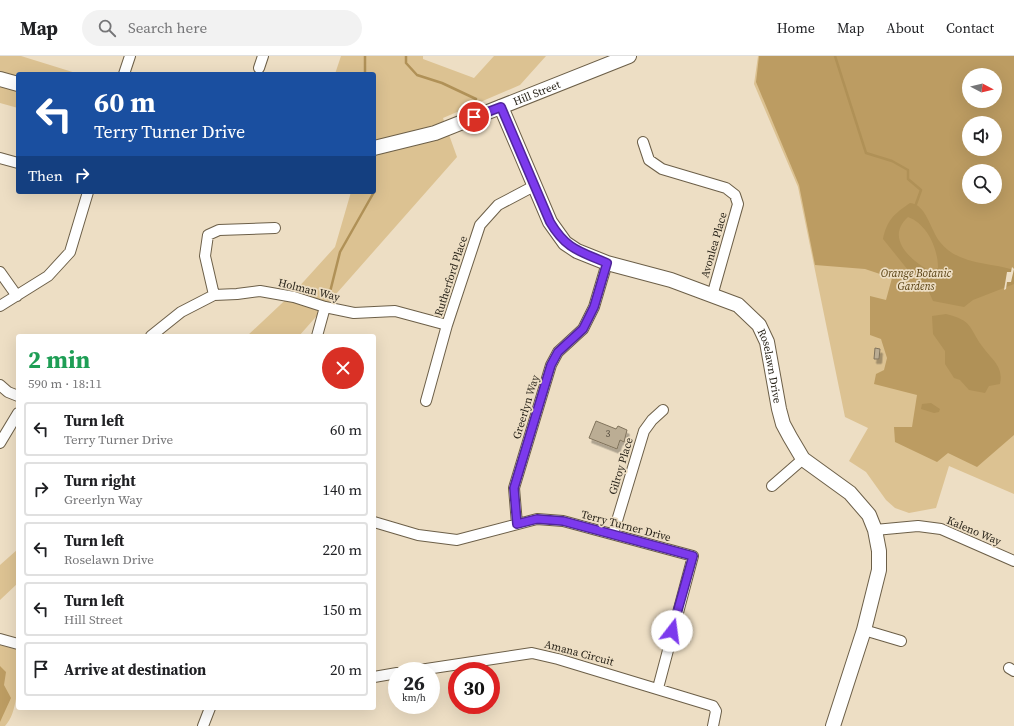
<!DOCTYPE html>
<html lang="en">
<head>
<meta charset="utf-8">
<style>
  body { margin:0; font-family:"Source Serif 4",serif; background:#f2f2f2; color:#202124; height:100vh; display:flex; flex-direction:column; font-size:15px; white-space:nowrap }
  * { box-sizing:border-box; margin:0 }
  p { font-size:13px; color:#757577 }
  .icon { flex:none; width:22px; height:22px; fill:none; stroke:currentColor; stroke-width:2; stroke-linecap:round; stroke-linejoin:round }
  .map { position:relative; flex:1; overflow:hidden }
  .sheet { position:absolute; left:16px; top:278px; width:360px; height:376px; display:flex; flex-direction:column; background:#fff; border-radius:4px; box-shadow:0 4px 16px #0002 }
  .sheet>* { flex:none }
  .banner { position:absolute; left:16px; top:16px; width:360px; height:122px; border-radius:4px; box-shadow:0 4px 16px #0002; background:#1a4fa0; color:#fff; overflow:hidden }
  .needle { width:26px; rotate:97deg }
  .controls { position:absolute; left:962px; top:12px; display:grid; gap:8px }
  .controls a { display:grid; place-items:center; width:40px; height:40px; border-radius:50%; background:#fff; box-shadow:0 4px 16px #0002; font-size:20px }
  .speed { position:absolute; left:388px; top:606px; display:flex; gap:8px; font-size:20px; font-weight:700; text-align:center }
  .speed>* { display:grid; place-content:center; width:52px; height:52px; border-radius:50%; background:#fff; box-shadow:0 4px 16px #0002; line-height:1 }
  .speed small { font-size:10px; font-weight:400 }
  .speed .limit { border:6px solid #d22; background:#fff; color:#111 }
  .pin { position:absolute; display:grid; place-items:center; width:34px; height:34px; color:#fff; margin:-17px; border:2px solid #fff; border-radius:50%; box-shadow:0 1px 4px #0007 }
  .me { position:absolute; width:44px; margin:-22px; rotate:15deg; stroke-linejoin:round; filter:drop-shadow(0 0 3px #0008) }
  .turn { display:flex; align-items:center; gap:14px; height:84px; padding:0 12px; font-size:18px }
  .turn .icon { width:52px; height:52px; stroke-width:2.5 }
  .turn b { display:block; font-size:28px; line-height:34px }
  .then { display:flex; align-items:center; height:38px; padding:0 12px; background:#0003; gap:8px; font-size:15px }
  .round { display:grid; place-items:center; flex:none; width:42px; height:42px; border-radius:21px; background:#f2f2f2 }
  .head { display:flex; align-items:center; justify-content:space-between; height:68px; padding:0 12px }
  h1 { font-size:24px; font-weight:700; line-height:30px; color:#1e9e55 }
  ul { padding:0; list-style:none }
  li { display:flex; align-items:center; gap:12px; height:54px; margin:0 8px 6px; padding:0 4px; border:2px solid #e0e0e0; border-radius:4px }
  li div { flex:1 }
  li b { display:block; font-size:15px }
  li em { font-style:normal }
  header { display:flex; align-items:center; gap:24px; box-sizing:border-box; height:56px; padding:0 20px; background:#fff; border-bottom:1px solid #e0e0e0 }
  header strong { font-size:19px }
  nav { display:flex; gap:22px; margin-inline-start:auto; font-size:14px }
  .search { width:280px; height:36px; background:#f2f2f2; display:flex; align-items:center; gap:10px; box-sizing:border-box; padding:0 14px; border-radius:22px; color:#757577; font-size:15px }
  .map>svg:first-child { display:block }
  .green { fill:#dcc292; fill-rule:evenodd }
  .forest { fill:#bc9c62; fill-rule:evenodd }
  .water { fill:#b09157; fill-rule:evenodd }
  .pier { fill:#eddec4 }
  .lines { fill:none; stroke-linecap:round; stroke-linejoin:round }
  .stream { stroke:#b09157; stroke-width:2.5 }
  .building { fill:#bbad94; stroke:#80735c; filter:url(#shadow) }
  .street-casing { stroke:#6c5f48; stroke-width:12 }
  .secondary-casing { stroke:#6c5f48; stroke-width:16 }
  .street { stroke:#fff; stroke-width:10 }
  .secondary { stroke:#fff; stroke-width:14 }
  .route-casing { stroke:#51269a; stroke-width:10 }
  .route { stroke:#7c3aed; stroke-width:7 }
  .labels { text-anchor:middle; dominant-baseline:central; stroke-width:3.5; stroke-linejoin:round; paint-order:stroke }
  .number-label { font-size:9px; fill:#4e4638 }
  .street-label { font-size:11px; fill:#29241a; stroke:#eddec4 }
  .park-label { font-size:11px; font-style:italic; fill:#594214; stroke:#eddec4 }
</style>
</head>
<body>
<header>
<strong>Map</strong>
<div class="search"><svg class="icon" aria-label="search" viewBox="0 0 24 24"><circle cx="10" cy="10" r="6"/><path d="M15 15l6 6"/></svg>Search here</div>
<nav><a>Home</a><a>Map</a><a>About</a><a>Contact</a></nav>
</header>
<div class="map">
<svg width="1014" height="670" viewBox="0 0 1014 670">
  <defs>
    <filter id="shadow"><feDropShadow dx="2.5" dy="4.5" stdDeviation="0" flood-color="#0004"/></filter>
  </defs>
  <rect width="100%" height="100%" fill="#eddec4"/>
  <!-- green -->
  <path class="green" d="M0 0H21L79 18H18V52L0 47Z
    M341 0H423V3L474 22 494 0H546L520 29 443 62 457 101 299 280H247L296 234 335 191 351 136H374V18H335Z
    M758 0H1014V438L949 410 936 452 909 457 895 452 886 444 866 416 849 405 868 372 845 361 798 131 754 28ZM969 19H995V45H969ZM969 67H995V93H969ZM969 115H995V141H969Z
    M18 493V527L0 544V509Z
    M0 589 18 594C18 614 20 655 5 670H0Z"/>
  <!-- forest -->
  <path class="forest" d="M759 0H1014V379L977 411 948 397 937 406 895 386 894 371H912L917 339 874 328 876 318 884 314 887 302 881 283 870 279V240L886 244 892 222 865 213 815 209 799 129 756 26ZM969 19H995V45H969ZM969 67H995V93H969ZM969 115H995V141H969Z
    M0 610 6 616 4 629 11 642 0 666Z"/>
  <!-- water -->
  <path class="water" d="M910 147C926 148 930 173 940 186 958 209 989 206 1014 214V228L973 244 964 251 933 245 928 234 912 219 883 183C887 164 894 158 910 147ZM908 161C927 168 938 192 938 212L930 215C910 204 885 182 908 161Z
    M946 258C973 265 968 270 982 290 991 303 1004 310 1000 328L989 330 985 337 969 334 960 324 954 322 945 308V295L933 278 932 260Z
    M931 347 940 353 939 356 934 357 921 353 922 348Z"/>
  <!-- pier -->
  <path class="pier" d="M1012 211 1014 213 1011 226H1007L1006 233 1004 234 1007 216H1011Z"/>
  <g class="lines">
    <!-- stream -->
    <path class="stream" d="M406 0V7L417 19 442 27 476 43
      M835 0 866 97 892 105 908 114V123L921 134 916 148
      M365 18V0
      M374 131V136
      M330 236 340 196 374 136"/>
  </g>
  <!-- building -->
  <path class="building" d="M875 292 880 293 879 303H874Z
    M596 365 616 373 618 370 627 374 624 386 620 384 617 393 589 382Z"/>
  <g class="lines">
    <defs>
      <path id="street" d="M259 12 263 0
        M124 18 130 0
        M643 86 649 104 662 113 726 132 735 139 738 148 712 240
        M0 102 18 107
        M0 216 17 240
        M214 239 205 200 208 179 219 174 275 172
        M0 250 48 220 70 196 88 136
        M151 280 181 256 214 239 237 238 260 235 294 241 325 251 354 257 395 255 447 269
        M317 280 325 251
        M0 329 8 336 18 340
        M426 345 447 269 480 169 498 149 534 130
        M0 387 18 357
        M772 430 803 403
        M374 466 418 479 457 484 537 463 563 465 693 500 658 632
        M517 468 514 432 551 309 558 296 583 273 594 251 607 207
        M875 474 918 470 941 473 1014 505
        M613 478 644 375 652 364 663 354
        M864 574 901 585
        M0 583 18 588
        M1009 612 1014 615
        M413 615 532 597 558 603 713 650 716 655 713 670
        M374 621 397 617
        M203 670 210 652"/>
      <g id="secondary">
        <path d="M0 23 18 28"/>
        <path id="s1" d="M501 51 550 166 565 187 577 195 607 207 671 224 738 249 759 269 767 286 779 353 783 368 790 381 803 403 850 437 869 459 875 474 879 495V514L864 574 833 670"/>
        <path id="s2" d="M374 92 435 77 629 0"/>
      </g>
    </defs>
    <!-- street casing -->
    <use href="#street" class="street-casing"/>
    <!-- secondary casing -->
    <use href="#secondary" class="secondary-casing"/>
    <!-- street -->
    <use href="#street" class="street"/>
    <!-- secondary -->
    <use href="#secondary" class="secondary"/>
  </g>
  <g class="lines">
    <defs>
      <path id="route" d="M474 61 501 51 550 166C566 193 579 195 607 207L594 251 583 273 558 296 551 309 514 432 517 468 537 463 563 465 693 500 672 575"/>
    </defs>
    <!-- route casing -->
    <use href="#route" class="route-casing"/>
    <!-- route -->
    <use href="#route" class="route"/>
  </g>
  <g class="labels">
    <!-- number labels -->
    <g class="number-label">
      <text x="608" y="378">3</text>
    </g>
    <!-- street labels -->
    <g class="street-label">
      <text stroke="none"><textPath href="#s2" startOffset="172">Hill Street</textPath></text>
      <text transform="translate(714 189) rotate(-74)">Avonlea Place</text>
      <text transform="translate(451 220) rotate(-72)">Rutherford Place</text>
      <text transform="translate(309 234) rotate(14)">Holman Way</text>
      <text stroke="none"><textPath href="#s1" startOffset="407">Roselawn Drive</textPath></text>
      <text transform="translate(526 351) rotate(-73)">Greerlyn Way</text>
      <text transform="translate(621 410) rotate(-73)">Gilroy Place</text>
      <text transform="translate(626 470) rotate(15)">Terry Turner Drive</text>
      <text transform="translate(974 475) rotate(23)">Kaleno Way</text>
      <text transform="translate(579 597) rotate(15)">Amana Circuit</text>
    </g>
    <!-- park labels -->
    <g class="park-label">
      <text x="916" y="217">Orange Botanic<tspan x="916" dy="13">Gardens</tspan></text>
    </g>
  </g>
</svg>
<div class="controls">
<a><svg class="needle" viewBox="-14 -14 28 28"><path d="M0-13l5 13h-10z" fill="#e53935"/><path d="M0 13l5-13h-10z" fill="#757577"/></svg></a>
<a><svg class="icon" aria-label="sound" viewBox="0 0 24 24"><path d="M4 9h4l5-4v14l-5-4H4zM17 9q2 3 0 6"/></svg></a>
<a><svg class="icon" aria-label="search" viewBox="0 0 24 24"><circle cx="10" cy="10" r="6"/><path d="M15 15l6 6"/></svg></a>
</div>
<div class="speed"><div>26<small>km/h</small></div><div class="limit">30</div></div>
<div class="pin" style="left:474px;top:61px;background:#d93025"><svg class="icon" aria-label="arrive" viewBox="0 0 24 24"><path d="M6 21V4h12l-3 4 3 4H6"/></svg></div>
<svg class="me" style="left:672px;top:575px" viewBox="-20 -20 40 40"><circle r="19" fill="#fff"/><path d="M0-13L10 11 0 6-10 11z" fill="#7c3aed"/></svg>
<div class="banner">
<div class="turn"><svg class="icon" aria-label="left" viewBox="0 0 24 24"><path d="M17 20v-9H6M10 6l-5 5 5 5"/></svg><div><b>60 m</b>Terry Turner Drive</div></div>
<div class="then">Then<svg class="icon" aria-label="right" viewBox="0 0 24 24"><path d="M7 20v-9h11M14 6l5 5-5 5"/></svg></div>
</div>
<section class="sheet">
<div class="head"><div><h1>2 min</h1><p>590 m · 18:11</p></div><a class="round" style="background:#d93025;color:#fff"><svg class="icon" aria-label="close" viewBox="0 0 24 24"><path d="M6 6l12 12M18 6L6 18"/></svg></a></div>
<ul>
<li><svg class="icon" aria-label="left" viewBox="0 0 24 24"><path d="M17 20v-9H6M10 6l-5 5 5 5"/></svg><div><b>Turn left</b><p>Terry Turner Drive</p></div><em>60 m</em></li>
<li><svg class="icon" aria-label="right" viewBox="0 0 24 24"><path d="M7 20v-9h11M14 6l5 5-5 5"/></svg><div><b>Turn right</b><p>Greerlyn Way</p></div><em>140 m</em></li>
<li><svg class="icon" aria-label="left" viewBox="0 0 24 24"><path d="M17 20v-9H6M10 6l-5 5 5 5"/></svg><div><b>Turn left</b><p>Roselawn Drive</p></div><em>220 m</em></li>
<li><svg class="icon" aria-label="left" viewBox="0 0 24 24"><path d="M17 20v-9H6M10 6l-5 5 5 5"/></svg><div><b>Turn left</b><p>Hill Street</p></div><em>150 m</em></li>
<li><svg class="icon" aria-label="arrive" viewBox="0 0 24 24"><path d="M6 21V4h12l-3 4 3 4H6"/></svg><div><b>Arrive at destination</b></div><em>20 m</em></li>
</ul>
</section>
</div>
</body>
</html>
